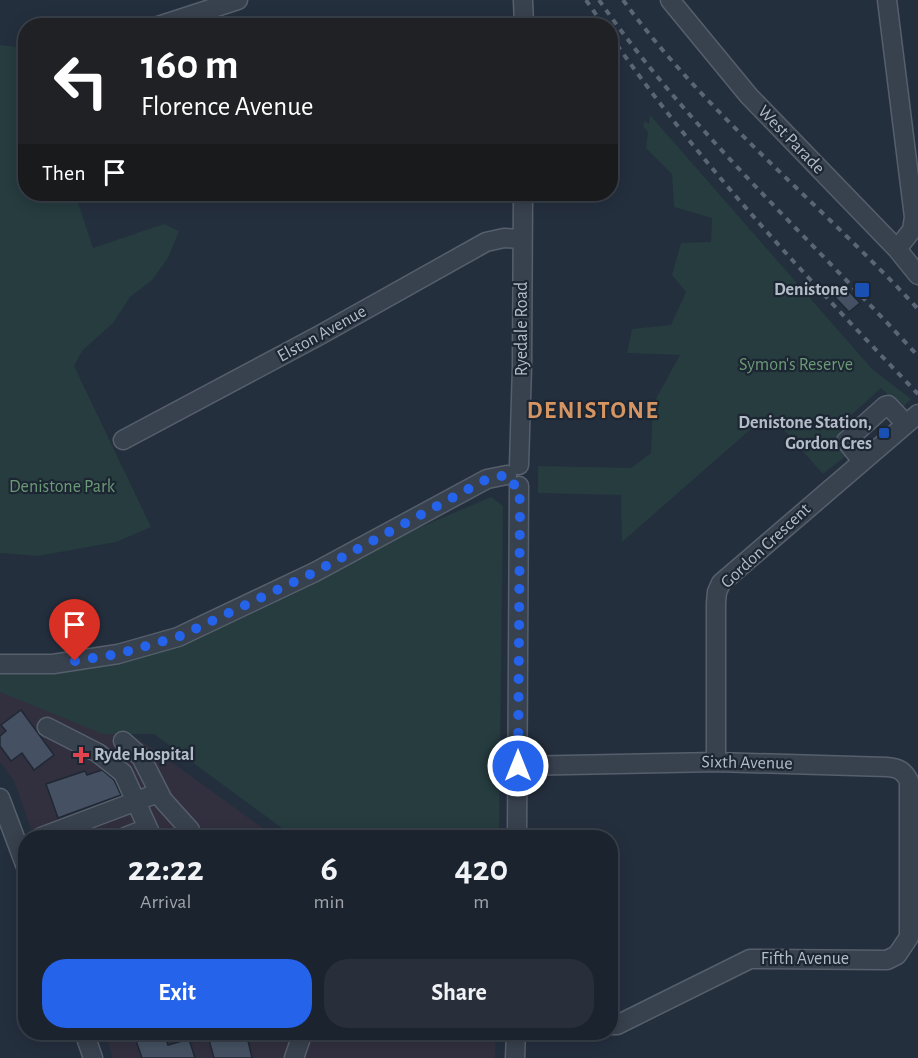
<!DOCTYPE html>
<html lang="en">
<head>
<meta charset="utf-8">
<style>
  body { margin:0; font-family:"Alegreya Sans",sans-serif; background:#282f3a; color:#f1f3f6; height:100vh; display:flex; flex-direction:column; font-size:22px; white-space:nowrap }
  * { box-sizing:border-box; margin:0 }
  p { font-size:20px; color:#a0a4aa }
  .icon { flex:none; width:33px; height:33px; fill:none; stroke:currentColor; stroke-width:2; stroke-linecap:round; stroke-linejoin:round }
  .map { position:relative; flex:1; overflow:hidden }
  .panel { position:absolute; left:18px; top:830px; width:600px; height:210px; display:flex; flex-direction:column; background:#1b232e; border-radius:24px; box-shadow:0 3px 15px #0003,0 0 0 2px #39404a }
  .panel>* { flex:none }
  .top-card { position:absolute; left:18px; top:18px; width:600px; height:183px; border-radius:24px; box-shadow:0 3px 15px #0003,0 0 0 2px #39404a; background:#202124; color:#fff; overflow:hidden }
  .pin { position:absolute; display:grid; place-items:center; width:51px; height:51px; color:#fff; margin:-62px -26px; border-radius:50% 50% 50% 0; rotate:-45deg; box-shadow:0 0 6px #0007 }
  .pin .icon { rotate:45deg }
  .me { position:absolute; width:66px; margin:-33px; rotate:0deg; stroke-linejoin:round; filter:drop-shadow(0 0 4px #0008) }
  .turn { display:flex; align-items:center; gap:21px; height:126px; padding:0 24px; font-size:27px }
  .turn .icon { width:78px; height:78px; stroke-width:2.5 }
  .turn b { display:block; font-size:42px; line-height:51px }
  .then { display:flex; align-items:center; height:57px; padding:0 24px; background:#0003; gap:12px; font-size:22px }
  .eta { display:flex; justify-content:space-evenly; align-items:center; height:102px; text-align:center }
  .eta b { font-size:36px; font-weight:600; line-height:42px }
  .button { display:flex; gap:12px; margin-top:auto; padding:12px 24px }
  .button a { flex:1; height:69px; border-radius:24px; background:#2563eb; color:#fff; font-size:24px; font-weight:600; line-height:69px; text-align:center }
  .button a+a { background:#282f3a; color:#f1f3f6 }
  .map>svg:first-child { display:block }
  .medical { fill:#32303f }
  .green { fill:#263c3f }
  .building { fill:#455162; stroke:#1f2835; stroke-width:1.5 }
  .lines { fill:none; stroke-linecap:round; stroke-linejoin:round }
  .minor-casing { stroke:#565f6c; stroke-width:21 }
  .minor { stroke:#38414e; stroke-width:18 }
  .rail { stroke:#5a6575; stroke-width:4; stroke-dasharray:6 6; stroke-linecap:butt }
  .route { stroke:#2563eb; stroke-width:10; stroke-dasharray:0 18 }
  .transit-dot { fill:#1a4fb4; stroke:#1d2633; stroke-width:2 }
  .health-dot { fill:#e0444e; stroke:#1d2633; stroke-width:2 }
  .labels { text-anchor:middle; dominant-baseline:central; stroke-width:4.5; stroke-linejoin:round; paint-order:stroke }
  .street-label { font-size:18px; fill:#b4bcc9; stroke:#1d2633 }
  .poi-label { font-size:18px; font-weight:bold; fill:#b4bcc9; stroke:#1d2633; text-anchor:end }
  .park-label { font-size:18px; fill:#6b9a76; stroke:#1d2633 }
  .district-label { font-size:24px; font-weight:bold; letter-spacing:1.5px; fill:#d59563; stroke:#1d2633 }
</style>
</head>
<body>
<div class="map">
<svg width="918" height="1058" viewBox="0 0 918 1058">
  <rect width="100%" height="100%" fill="#242f3e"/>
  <!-- medical -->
  <path class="medical" d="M0 682 47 686 152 748 275 837H34L14 781 0 762Z
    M104 1032H496L495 1058H113Z"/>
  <!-- green -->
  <path class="green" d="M0 45 25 48 26 194H75L93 248 164 224 179 231 168 258 152 280 130 297 113 323 82 351 74 366 151 527 116 542 38 556 0 553Z
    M650 115 872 369 911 399 902 408 881 388 837 428 856 448 823 474 769 413 622 542 621 495 538 493V466L631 468 651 453 653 404 680 355 627 353 632 329 671 325 686 292 672 275 681 243 711 242 712 218 674 207 672 174 646 148 648 132 643 126 645 121 649 124Z
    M491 497 503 506 499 837H294L154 734H103L0 692V674L169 643 315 572Z"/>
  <!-- building -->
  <path class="building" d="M843 285 860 303 849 312 833 295Z
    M21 710 54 755 34 770 22 753 11 761 0 746V736L6 731 1 725Z
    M102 770 114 780 121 795 58 818 46 784 85 771 87 775Z
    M133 1032H163L168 1045 189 1039 195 1058H142Z
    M213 1032H246L252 1058H214L209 1040 214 1038Z"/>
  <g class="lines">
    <defs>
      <path id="minor" d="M523 0 524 26
        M670 0 749 96 897 249 918 275
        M887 0 914 217 912 230 897 249
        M158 26 238 0
        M123 440 320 335 486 242 504 238 522 239
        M862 461 846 441 885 406 888 405 905 423
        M519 465 522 366 523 194
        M0 664H53L118 654 178 637 315 572 487 479 507 475
        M47 727 98 753 123 773 152 837
        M123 741 141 757 163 800 190 830
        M716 762V603L717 592 721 583 918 414
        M518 766 716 762 887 767C899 768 904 771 909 781V937L897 955 887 960 750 959 617 1025H610
        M0 798 26 867
        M41 837 158 793
        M125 837 148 828
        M517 837 519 486
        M84 1032 93 1058
        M294 1058 303 1032
        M515 1058 516 1032"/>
    </defs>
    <!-- minor casing -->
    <use href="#minor" class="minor-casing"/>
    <!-- minor -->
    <use href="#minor" class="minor"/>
    <!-- rail -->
    <path class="rail" d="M586 0 604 26
      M599 0C690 131 811 239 918 356
      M623 0C708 116 821 204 918 309
      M610 35C701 166 809 280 918 394"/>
  </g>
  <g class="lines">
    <!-- route -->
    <path class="route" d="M75 661 118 654 178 637 315 572 487 479 507 475 512 484 519 486 520 505 518 766"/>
  </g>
  <!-- markers -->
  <g class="transit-dot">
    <rect x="854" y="282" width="16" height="16" rx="3"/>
    <rect x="878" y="427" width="12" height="12" rx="3"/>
  </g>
  <path class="health-dot" d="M78 746h6v6h6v6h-6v6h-6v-6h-6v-6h6z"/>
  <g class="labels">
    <!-- street labels -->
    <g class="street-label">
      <text transform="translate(791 140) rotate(46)">West Parade</text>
      <text transform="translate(522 329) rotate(-90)">Ryedale Road</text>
      <text transform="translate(322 334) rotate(-29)">Elston Avenue</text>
      <text transform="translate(766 546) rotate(-43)">Gordon Crescent</text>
      <text transform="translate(747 763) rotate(1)">Sixth Avenue</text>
      <text x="805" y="959">Fifth Avenue</text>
    </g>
    <!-- poi labels -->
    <g class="poi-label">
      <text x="848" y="290">Denistone</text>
      <text x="872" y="423">Denistone Station,<tspan x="872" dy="21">Gordon Cres</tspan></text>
      <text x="94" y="755" text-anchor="start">Ryde Hospital</text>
    </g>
    <!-- park labels -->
    <g class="park-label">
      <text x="796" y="365">Symon's Reserve</text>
      <text x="62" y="487">Denistone Park</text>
    </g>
    <!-- district labels -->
    <g class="district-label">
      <text x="593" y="411">DENISTONE</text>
    </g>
  </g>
</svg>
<div class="pin" style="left:75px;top:661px;background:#d93025"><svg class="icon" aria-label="arrive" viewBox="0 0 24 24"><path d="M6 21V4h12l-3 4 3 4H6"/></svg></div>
<svg class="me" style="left:518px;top:766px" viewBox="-20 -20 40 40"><circle r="17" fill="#2563eb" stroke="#fff" stroke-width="3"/><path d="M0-11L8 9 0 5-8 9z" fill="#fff"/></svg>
<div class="top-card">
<div class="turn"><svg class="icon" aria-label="left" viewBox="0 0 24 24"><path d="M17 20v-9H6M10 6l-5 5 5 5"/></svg><div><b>160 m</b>Florence Avenue</div></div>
<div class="then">Then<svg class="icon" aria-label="arrive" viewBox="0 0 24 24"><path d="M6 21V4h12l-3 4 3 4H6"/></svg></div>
</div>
<section class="panel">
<div class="eta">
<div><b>22:22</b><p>Arrival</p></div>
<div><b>6</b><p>min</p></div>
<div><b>420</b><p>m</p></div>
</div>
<div class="button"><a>Exit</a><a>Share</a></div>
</section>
</div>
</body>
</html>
